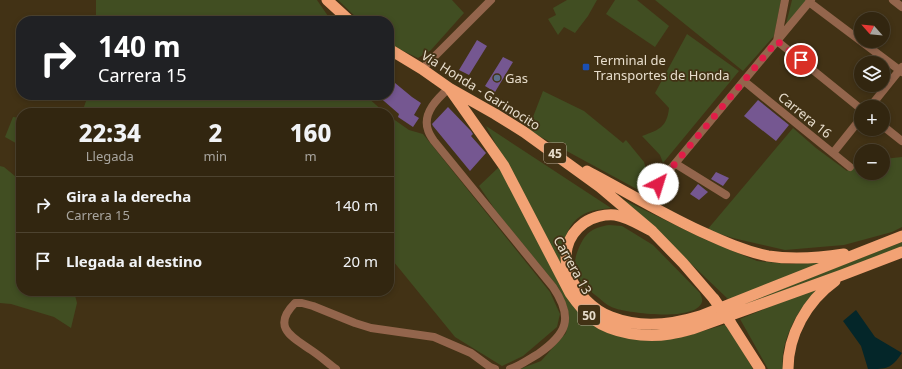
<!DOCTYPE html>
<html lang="es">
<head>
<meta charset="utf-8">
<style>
  body { margin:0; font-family:"Noto Sans",sans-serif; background:#3a2e19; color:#f1f3f6; height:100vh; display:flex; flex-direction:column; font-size:15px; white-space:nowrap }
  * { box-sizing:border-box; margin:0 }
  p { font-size:13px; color:#a8a59f }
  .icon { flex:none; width:22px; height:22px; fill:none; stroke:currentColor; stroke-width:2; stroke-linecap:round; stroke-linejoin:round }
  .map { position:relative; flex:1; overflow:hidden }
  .details { position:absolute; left:16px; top:108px; width:378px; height:188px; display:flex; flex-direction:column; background:#322610; border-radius:16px; box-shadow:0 2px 6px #0003,0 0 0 1px #4d4330 }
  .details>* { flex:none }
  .banner { position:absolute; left:16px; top:16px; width:378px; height:84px; border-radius:16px; box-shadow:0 2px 6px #0003,0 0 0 1px #4d4330; background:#202124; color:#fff; overflow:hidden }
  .needle { width:26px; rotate:297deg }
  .controls { position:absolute; left:854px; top:12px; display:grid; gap:8px }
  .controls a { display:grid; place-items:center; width:36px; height:36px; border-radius:50%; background:#322610; box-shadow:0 2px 6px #0003,0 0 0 1px #4d4330; font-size:20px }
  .pin { position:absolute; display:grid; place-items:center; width:34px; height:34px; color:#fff; margin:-17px; border:2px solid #fff; border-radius:50%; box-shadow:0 1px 4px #0007 }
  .me { position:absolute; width:44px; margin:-22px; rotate:40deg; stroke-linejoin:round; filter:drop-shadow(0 0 3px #0008) }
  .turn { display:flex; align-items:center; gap:14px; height:84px; padding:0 16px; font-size:18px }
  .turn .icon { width:52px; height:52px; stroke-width:2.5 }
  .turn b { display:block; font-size:28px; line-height:34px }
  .eta { display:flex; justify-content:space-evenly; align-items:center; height:68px; text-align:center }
  .eta b { font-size:24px; font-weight:800; line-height:28px }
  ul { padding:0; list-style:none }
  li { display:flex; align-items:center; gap:12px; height:56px; padding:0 16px; border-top:1px solid #4d4330 }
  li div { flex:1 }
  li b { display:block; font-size:15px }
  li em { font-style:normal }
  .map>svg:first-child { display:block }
  .green { fill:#414e22 }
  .water { fill:#042629 }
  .building { fill:#755791 }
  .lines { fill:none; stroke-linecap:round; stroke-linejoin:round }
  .minor { stroke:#93654c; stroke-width:8 }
  .trunk { stroke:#f2a274; stroke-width:11 }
  .trunk-bridge { stroke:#f2a274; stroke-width:11 }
  .route { stroke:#e11d48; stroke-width:7; stroke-dasharray:0 12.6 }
  .transit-dot { fill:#1a4fb4; stroke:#423215; stroke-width:1.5 }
  .service-dot { fill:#5c6f8a; stroke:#423215; stroke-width:1.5 }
  .labels { text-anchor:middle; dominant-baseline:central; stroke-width:3.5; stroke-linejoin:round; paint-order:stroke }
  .shield { fill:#423215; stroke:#b6aa95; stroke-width:1 }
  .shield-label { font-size:12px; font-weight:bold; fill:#e7ddcc }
  .poi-label { font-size:13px; fill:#e7ddcc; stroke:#423215; text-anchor:start }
  .street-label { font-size:13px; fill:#e7ddcc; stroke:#423215 }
</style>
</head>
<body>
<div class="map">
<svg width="902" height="369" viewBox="0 0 902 369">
  <rect width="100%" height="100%" fill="#423215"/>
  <!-- green -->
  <path class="green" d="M96 0H317L328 16 324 21H96Z
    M338 0H452L464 13 431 50 418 58 397 48 389 42V21H360Z
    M567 0H597L588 16 575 33 564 27 558 35 548 19 556 15 553 8Z
    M615 0H637L669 26 655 47 606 14Z
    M655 0H781L774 36 743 71Z
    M792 0H808L785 28Z
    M687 34 739 71 663 163 660 155 642 136C659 130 667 127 669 108L655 93Z
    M543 91 584 111 623 143 626 140 644 162 655 199 528 130Z
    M88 95H365L385 113H71L83 110Z
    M389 116 409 130 423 134 550 292 560 314 557 327 523 356 502 366 455 337 389 256Z
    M13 117 21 118V146L5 137Z
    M486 126 611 208C603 209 593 210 586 213 565 223 562 246 561 267Z
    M793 128 816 148 847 171 855 162 861 161V173H883V159L902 157V227L892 232 844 245 785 250 733 238 707 230Z
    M0 166 4 167 21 181V291H74L77 303 71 328 54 317 11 304 0 303Z
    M500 166 560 279 608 333 682 337 727 324 753 369H520L541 361 566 333 569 315 566 304 558 287 496 211 479 186Z
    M620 198 704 239 757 261 790 264 830 262 729 300 639 214Z
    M609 225 622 226 653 245 700 293C701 296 703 299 702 302 695 322 632 313 617 309 610 307 604 303 599 298 582 286 569 271 578 250 585 233 591 228 609 225Z
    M902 242V248L737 309 735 306Z
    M826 284C819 291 810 297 805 304 792 320 780 348 783 369H768L740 319Z"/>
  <!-- water -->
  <path class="water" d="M856 310 875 337 902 353C891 369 887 369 868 369L861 346 843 321Z"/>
  <!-- building -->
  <path class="building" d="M477 40 487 46 469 75 459 70Z
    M503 57 513 62 495 92 485 86Z
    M389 78 412 97 421 103 414 115 419 118 413 127 398 117 399 114 377 95H389Z
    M758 100 789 125 776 141 744 116Z
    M448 107 471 131 473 134 471 136 486 153 470 171 433 126 432 124Z
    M716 172 729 178 723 186 711 179Z
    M698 184 708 192 699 200 690 194Z"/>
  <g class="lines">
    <!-- minor -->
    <path class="minor" d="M785 0 777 41 861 109
      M893 0 902 7
      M809 2 902 72
      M422 69 491 0
      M744 81 850 167
      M449 88C438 98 422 113 428 130 429 134 432 138 434 141L553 287C574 318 567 334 538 354 529 359 520 366 510 369
      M870 107 902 67
      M883 126 902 141
      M833 153 861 118
      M676 164 726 195
      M658 184 811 0
      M336 369C328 363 320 356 311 350 292 337 271 327 295 303H302L313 306 355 323 371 328 434 337 471 353 490 367 495 369"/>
    <!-- trunk -->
    <path class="trunk" d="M327 0 350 21
      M389 49 422 69 449 88 495 114 524 132 600 187 652 231 683 263 714 299
      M449 88 504 166 570 293C577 303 584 312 593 319 613 334 646 338 670 334 677 333 685 331 692 329L842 275 902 252
      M587 171C625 191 661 213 700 231 722 241 744 251 768 256 793 260 819 258 844 254
      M652 231C640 225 628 217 615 215 605 214 592 217 584 223 546 251 575 303 611 317 639 328 671 325 700 316L902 236
      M730 322 760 369
      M788 369C788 335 807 301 835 281"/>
    <!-- trunk-bridge -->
    <path class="trunk-bridge" d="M714 299 730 322"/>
  </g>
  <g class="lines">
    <!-- route -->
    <path class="route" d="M658 184 777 41 801 60"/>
  </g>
  <!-- markers -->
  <rect class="transit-dot" x="582" y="63" width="8" height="8" rx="2"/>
  <circle class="service-dot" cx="497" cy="78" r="4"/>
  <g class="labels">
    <!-- shield labels -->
    <g class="shield">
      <rect x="544" y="143" width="22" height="20" rx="3"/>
      <rect x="578" y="305" width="22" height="20" rx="3"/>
    </g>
    <g class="shield-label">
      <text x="555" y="153">45</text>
      <text x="589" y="315">50</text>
    </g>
    <!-- poi labels -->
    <g class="poi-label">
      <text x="594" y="60">Terminal de<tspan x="594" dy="15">Transportes de Honda</tspan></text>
      <text x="505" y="78">Gas</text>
    </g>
    <!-- street labels -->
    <g class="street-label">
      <text transform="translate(481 90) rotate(32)">Vía Honda - Garinocito</text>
      <text transform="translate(805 115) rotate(39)">Carrera 16</text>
      <text transform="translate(573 265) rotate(61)">Carrera 13</text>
    </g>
  </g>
</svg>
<div class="controls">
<a><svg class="needle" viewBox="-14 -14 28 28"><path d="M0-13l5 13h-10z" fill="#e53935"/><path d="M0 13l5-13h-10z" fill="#a8a59f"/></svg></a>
<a><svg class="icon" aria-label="layers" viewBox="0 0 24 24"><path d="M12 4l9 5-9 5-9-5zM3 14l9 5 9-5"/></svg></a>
<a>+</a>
<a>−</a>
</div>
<div class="pin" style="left:801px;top:60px;background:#d93025"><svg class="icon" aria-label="arrive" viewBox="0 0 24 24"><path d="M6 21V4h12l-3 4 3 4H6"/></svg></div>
<svg class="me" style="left:658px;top:184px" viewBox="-20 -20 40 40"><circle r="19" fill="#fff"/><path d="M0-13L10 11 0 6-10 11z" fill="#e11d48"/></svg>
<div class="banner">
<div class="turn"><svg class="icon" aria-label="right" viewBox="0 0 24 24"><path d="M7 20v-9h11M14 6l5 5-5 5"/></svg><div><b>140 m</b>Carrera 15</div></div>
</div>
<section class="details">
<div class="eta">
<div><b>22:34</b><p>Llegada</p></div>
<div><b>2</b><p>min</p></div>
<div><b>160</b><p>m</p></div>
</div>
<ul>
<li><svg class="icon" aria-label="right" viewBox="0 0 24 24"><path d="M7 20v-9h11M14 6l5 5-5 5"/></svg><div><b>Gira a la derecha</b><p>Carrera 15</p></div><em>140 m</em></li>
<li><svg class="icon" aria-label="arrive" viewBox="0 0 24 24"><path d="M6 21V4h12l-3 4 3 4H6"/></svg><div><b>Llegada al destino</b></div><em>20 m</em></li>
</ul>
</section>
</div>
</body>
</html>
